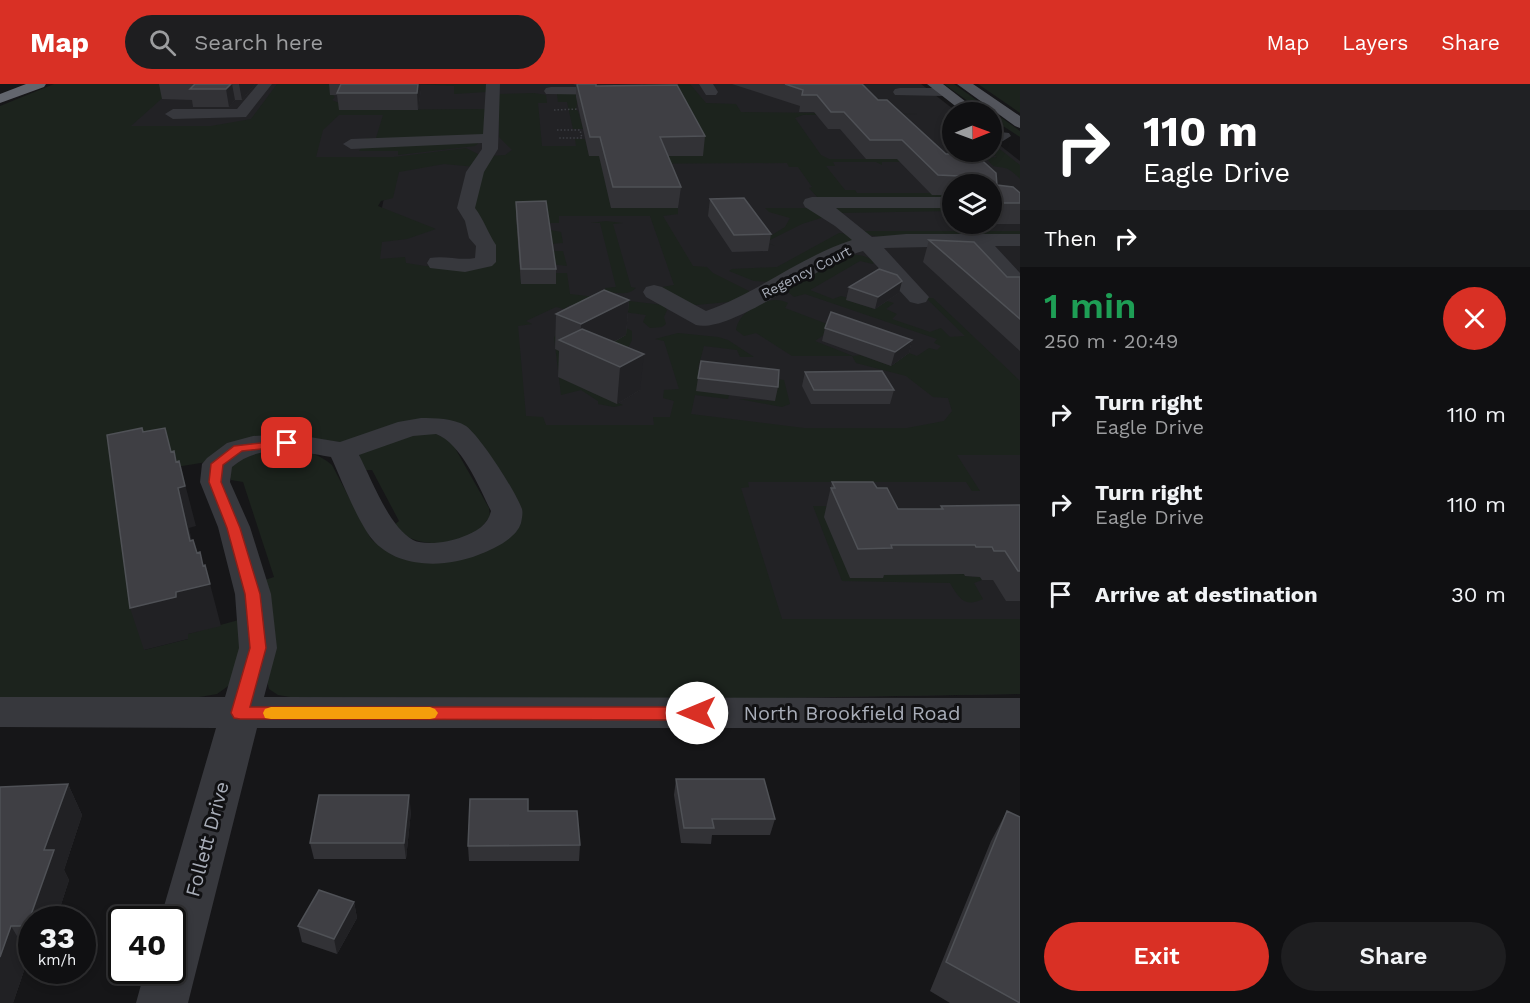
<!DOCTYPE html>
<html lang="en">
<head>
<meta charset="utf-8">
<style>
  body { margin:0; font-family:"Work Sans",sans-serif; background:#1e1e20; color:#f1f3f6; height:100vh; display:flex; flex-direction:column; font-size:22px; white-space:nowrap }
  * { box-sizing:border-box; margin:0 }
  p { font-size:20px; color:#9c9d9f }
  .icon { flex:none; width:33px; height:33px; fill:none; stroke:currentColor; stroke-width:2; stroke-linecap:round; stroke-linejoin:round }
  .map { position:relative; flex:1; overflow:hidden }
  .panel { display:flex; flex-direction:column; background:#101012; width:510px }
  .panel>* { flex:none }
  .top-card { background:#202124; color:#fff; overflow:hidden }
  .needle { width:39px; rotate:89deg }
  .buttons { position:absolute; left:942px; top:18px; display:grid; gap:12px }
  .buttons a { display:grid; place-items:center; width:60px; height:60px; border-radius:50%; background:#101012; box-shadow:0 3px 9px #0003,0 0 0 2px #303032; font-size:30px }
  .speed { position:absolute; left:18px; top:822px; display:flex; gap:12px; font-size:30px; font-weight:700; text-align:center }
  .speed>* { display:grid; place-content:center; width:78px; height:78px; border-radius:50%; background:#101012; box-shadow:0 3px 9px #0003,0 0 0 2px #303032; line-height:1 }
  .speed small { font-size:15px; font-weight:400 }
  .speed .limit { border:3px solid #111; border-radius:9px; background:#fff; color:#111 }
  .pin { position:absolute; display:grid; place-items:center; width:51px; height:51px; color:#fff; margin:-26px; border-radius:12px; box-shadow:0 3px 9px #0006 }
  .me { position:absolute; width:66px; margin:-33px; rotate:270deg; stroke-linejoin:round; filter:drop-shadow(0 0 4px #0008) }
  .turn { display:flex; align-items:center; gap:21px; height:126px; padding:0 24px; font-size:27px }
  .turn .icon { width:78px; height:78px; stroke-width:2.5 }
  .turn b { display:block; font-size:42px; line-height:51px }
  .then { display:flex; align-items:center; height:57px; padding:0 24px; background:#0003; gap:12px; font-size:22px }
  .round { display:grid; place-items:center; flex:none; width:63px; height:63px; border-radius:32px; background:#1e1e20 }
  .head { display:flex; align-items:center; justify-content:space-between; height:102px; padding:0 24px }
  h1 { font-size:36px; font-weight:600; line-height:45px; color:#1e9e55 }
  .action { display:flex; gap:12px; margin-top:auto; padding:12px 24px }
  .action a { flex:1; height:69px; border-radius:36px; background:#d93025; color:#fff; font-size:24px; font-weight:600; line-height:69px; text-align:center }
  .action a+a { background:#1e1e20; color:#f1f3f6 }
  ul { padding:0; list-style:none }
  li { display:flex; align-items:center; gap:18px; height:90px; padding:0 24px }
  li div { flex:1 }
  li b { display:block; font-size:22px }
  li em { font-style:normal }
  header { display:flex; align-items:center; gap:36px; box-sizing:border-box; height:84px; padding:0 30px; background:#d93025; color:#fff }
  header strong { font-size:28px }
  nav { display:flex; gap:33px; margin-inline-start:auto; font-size:21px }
  .search { width:420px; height:54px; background:#1e1e20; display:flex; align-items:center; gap:15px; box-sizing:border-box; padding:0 21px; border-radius:33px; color:#9c9d9f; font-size:22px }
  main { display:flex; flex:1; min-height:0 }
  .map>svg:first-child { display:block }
  .built { fill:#222225; fill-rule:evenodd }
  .green { fill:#1c231d }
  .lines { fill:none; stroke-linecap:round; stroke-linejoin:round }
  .path { stroke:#3d3f44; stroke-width:1.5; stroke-dasharray:1.5 2; stroke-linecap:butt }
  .minor { fill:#37383d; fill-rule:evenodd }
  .major { fill:#53555c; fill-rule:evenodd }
  .highway { fill:#63666e; fill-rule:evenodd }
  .wall { fill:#323236 }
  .shaded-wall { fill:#212124 }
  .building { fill:#3f3f44; stroke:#4f5156; stroke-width:1.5 }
  .route { fill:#d93025; stroke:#8d1f18; stroke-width:1.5 }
  .slow { fill:#f59e0b }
  .labels { text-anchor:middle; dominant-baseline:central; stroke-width:6; stroke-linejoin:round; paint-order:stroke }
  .far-street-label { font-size:14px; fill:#a8adb8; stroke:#111113 }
  .near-street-label { font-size:20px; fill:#a8adb8; stroke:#111113 }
</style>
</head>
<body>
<header>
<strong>Map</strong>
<div class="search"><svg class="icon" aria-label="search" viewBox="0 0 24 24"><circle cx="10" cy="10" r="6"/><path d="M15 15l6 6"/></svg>Search here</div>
<nav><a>Map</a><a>Layers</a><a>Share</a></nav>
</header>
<main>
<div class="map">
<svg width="1020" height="919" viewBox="0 0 1020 919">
  <rect width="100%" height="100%" fill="#161618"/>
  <!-- built -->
  <path class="built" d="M133 0H921L957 28H952V68H992V55L1020 77V610L718 615 510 347 358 234 391 82 75 47ZM952 100H992V140H952Z"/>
  <!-- green -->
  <path class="green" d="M54 0H178L131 42H211L251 35 277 0H362L333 11 335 13 332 16 341 20 339 26 484 25 486 26 485 53 367 56 366 54H376L383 31H339L323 46 316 73H394L466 64 482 72 476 83 444 80 399 88 393 114 381 117 378 122 436 145 407 155 382 158 380 175 405 173 406 179 425 182 491 180 473 128 476 106 490 72 505 71 512 66 499 53V10L534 9 546 11 547 19H538L542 62H576L575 55H585L589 72H702L643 0H690L706 19 736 20 741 28 918 30 803 31 795 34 821 71 829 75H926L972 78H882V81L876 78H833L835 82H826L845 106H855L857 109H952V114H818L809 104 812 103 798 83H789L787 79 602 80 611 124H678V130L663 132 693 182 707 183 713 189 749 207 747 212 728 218 696 221 687 220 661 205 662 203 674 201 650 132H559V139H547L550 146 561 148 563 159 549 160 550 167H563L567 182 519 176 521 200 555 189H567L570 210 663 221 667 226 664 233 666 240 662 243 650 244 643 238 646 231 570 221 564 225 556 223 526 237 532 240 518 242 526 332 543 333 546 341H654L653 333H670L674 317 663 314 664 306 679 305 664 257 655 255 678 249 718 253 728 256 754 273H740L737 266 704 262 698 284 735 289 728 315 695 311 691 330 804 344H907L944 337 952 327 948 314 933 313 906 292 856 279 852 272H792L756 249 744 252 736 246C739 226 770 209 788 219L785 224 835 243 815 257 853 272 860 271 891 282 909 269 917 272 929 264 937 266 941 262 934 259 937 255 805 210 794 213 788 208 789 204 842 173C854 169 863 170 874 177L873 180 860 177 810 206 833 215 841 212 849 214 847 216 874 225 887 217 894 219 886 225 897 230 892 235 930 248 941 244 950 253 965 252 926 214H933L1020 297V371H957L980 407H972L966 398H748L749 403 741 404 782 535H1020V610L718 615 290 613 278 611 269 605 267 597 265 496 274 493 243 398 231 396 228 388 231 380C240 375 251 368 261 366 286 363 313 364 332 381L371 455 382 464 404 473 510 447 453 340 346 359 290 351 262 352 207 378 176 383 144 566 188 555V550L242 535 244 556 231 600 217 610 194 614 0 615V22Z
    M417 0H486V8L454 10V2Z
    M944 0H954L1020 47V53L992 35V28H983Z
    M978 0H1020V29Z
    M596 8 577 19 576 26 578 27 583 45H573L567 18H558L557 10Z
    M481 57 475 62 398 71V67H359L363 62Z
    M992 59 1020 81V95C1017 92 1012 87 1008 85 998 81 994 87 987 74L997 73 989 68H992Z
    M952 121V127L839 129 831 125 849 122Z
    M765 124H812L824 133 802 140 766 158 775 162 762 157 785 143 790 134 769 128Z
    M606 137 623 139 613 140 631 203 636 204C628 212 615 209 605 207V204L616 203 600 139H591Z
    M864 147H1020V152L880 153 869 151Z
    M839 149 850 150 854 156 771 198 754 197 729 187 732 185 777 183Z
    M618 240 632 247V256L629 262 559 293 623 321 614 323 598 320V317L581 306 561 311 554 253 558 250Z
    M740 290 784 296 790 320 782 323 739 315 775 317Z
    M432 348 451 357 489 424 490 432C485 439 481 445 474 450 451 464 411 463 393 442L399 437 372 386H363L358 376 360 370 407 351Z
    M813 422H863L881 491 964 490 965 492 980 493 982 496 974 499 983 515C964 524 959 514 950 499L842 497Z"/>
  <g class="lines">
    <!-- path -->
    <path class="path" d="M554 26 578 25
      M557 46H580L582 54H558"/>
    <!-- minor -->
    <path class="minor" d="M258 0H272L246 33 173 35 165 30 173 25H237Z
      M486 0H500L498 65 484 88 475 124C484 136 488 149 496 161V178L492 182 465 188 430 184 427 179 430 174C445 171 460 177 475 174L476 162 469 154 465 137 457 124 466 88 482 65V59L351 65 343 60 351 55 483 50Z
      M699 0H713L718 8 716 11H706Z
      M551 3H621L628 7 621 11 546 10 544 7 546 4Z
      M900 4H944L951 8 944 12 895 11 893 8 895 5Z
      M992 47 1009 49 1011 52 1003 57H992Z
      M812 113H952V124H836L872 153 906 150H1020V162H995L1020 189V209L1012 207 973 162 884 164 929 213 926 218 918 220 910 218 863 167C821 178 732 250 696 241L646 213 643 208 646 203 654 201 662 203 706 227C757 209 800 173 852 156L835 142 805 123 803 119 805 115Z
      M421 334C435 334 453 334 466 342 480 352 516 408 522 425 523 429 522 434 521 439 516 455 493 465 478 471 445 484 397 485 372 455 358 438 341 395 331 373 297 367 259 359 232 383L230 398 250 443 271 510 277 564 264 613 1020 614V644H257L188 919H136L145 886H172V836H160L216 644 0 643V613H225L239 564 235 510 218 443 200 398 202 380 207 374 227 359 253 352 291 350 340 358 398 338ZM436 350C462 360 479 403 491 427 488 441 476 448 462 453 450 458 425 462 413 456 389 443 371 394 359 371L413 352Z"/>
    <!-- major -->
    <path class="major" d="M927 0H943L979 28H963Z
      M957 0H973L1020 32V44L1015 42Z"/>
    <!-- highway -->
    <path class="highway" d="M26 0H46L44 3 0 19V10Z"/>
  </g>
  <!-- wall -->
  <path class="wall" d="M159 0H255L242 16H235L229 23H193L192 16 162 15Z
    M329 0H421V6L418 26H339L337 11H330Z
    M573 0H596V2L705 52 703 72H668L681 103 678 124H611L599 72H589L576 13V1Z
    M732 0H862L878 16 946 70 997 101 1020 109V140H960H992V100H952V132L947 126 951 111H932L897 75H866L840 45H828L814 28H799L800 22Z
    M710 115 771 150 768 167 732 168 708 132Z
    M516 118 556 185V200H521L516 132Z
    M929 156 1007 193H1020V267L923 178Z
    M902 197 899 209 875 225 846 216 849 203Z
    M629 216 626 251 614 258 640 306 617 320 558 293 559 267 555 265 556 230Z
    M825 244 912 256 909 269 891 282 822 257Z
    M805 288 894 306 890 320H811L802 302Z
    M698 294 778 303 775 317 696 307Z
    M832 398 877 404 898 425H940L941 422 1020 421V517H1006L993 496H982L980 493 965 492 964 490 884 491 883 494H850L824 433Z
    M676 695 775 735 770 751H712L711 760 681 759 674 711Z
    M68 700 82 731 64 786 69 796 56 836H32V872H29L13 919H0V703Z
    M411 727 406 775H314L310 759Z
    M528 727 580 761 579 777H469L468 762Z
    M1007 727 1020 919H950L930 907 991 757Z
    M354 818 357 834 337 870 302 858 298 842Z"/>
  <!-- shaded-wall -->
  <path class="shaded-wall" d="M231 0H232L235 16 229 23 226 5Z
    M239 0H255L242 16Z
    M418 0H421V6L418 26 417 9Z
    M902 197 899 209 875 225 878 213Z
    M629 216 626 251 591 270 580 266 581 240Z
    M912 256 909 269 891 282 895 268Z
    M644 270 640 306 617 320 620 283Z
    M179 377 196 442 189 444 201 498 190 457 178 404 183 403Z
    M205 481 221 542 188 550V555L144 566 130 524 176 508 208 500Z
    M68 700 82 731 64 786 69 796 56 836H32V850L27 842 44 766Z
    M409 711 411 727 406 775 404 759Z
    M354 818 357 834 337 870 334 855Z
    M11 842 29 872 13 919H0V873Z"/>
  <!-- building -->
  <path class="building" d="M195 0H231L226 5H190Z
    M341 0H418L417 9H337Z
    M577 0H596V2L677 1 705 52 660 53 681 103H613L600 53H590Z
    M785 0H862L878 16H887L946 70H975L996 89 997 101 1013 103 1020 109V119H992V100H959V92L938 91 902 56H870L844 28H831L817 11H802L803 6Z
    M744 114 771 150 734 151 710 115Z
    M546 117 556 185H521L516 118Z
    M929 156 974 158 1007 193H1020V235Z
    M879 185 897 191 902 197 878 213 849 203Z
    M604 206 629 216 581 240 556 230Z
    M831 228 912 256 895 268 825 244Z
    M582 245 644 270 620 283 559 256Z
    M701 277 779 286 778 303 698 294Z
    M882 287 894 306H814L805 288Z
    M142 344 143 348 165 344 171 368 174 367 176 378 179 377 185 402 178 404 190 457 193 456 197 469 200 468 203 482 205 481 210 500 176 508V513L130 524 107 351Z
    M832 398H873L877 404H887L898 425H943L941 422 1020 421V487H1018L1005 467H994L992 463H976L975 461H891L892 464 858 465 831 404H835Z
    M676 695H764L775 735H712L714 744H684Z
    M68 700 44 766H54L27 842H11L0 873V703Z
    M319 711H409L404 759H310Z
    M470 715H528V727H577L580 761 468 762Z
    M1007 727 1020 733V919L946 878Z
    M319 806 354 818 334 855 298 842Z"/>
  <!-- route -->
  <path class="route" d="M287 356 291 357V362L242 367 223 381 221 398 240 444 260 510 266 564 250 623H697L703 625 705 629 703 634 697 636 240 635 234 634 231 629 250 564 245 510 227 444 209 398 211 380 234 362Z"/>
  <!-- slow -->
  <path class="slow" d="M271 623H430L435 625 438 629 435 634 430 635H271L265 634 263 629 265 625Z"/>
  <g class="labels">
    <!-- far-street labels -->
    <g class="far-street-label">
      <text transform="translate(806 188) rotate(-27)">Regency Court</text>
    </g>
    <!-- near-street labels -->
    <g class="near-street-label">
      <text x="852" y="629">North Brookfield Road</text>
      <text transform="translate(207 755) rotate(-75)">Follett Drive</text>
    </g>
  </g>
</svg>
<div class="buttons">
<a><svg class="needle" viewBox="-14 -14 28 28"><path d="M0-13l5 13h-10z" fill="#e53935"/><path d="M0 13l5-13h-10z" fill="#9c9d9f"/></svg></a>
<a><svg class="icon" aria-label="layers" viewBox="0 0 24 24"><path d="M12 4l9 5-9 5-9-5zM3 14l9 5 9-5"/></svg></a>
</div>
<div class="speed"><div>33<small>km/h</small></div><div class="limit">40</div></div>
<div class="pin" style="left:287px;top:359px;background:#d93025"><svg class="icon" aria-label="arrive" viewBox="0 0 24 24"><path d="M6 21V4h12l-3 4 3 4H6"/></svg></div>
<svg class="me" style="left:697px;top:629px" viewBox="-20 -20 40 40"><circle r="19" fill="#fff"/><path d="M0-13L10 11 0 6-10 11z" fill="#d93025"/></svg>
</div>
<section class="panel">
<div class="top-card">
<div class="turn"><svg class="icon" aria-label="right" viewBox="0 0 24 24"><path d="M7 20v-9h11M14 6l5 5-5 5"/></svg><div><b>110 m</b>Eagle Drive</div></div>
<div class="then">Then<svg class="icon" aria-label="right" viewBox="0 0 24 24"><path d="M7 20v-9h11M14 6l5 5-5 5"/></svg></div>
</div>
<div class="head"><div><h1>1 min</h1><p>250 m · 20:49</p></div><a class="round" style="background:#d93025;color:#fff"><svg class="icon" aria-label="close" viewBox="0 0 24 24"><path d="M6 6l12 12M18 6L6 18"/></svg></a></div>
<ul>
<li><svg class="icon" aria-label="right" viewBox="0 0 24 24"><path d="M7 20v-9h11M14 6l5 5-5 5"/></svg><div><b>Turn right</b><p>Eagle Drive</p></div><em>110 m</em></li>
<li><svg class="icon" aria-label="right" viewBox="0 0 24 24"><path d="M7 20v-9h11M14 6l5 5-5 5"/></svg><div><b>Turn right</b><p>Eagle Drive</p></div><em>110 m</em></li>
<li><svg class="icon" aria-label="arrive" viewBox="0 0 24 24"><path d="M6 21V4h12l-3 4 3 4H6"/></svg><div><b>Arrive at destination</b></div><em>30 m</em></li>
</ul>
<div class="action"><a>Exit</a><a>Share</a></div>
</section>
</main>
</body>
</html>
